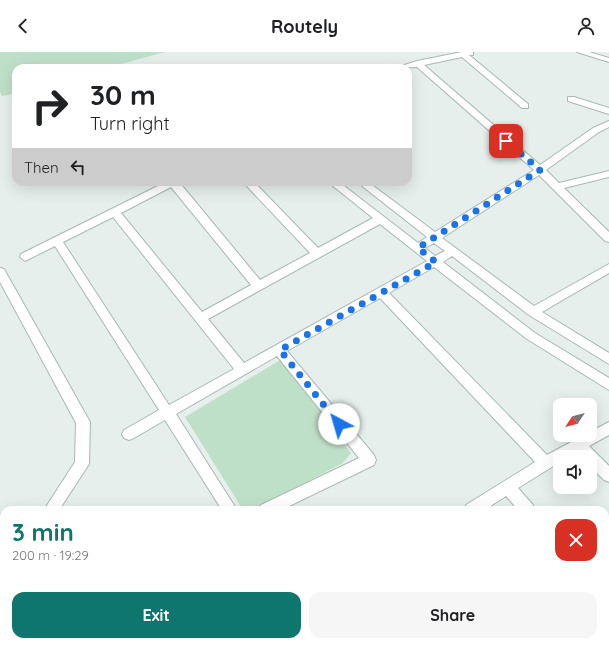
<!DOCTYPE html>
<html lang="en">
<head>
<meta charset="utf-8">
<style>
  body { margin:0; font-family:Quicksand,sans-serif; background:#f6f6f6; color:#202124; height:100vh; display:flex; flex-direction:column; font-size:15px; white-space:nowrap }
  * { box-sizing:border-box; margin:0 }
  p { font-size:13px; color:#757577 }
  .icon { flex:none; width:22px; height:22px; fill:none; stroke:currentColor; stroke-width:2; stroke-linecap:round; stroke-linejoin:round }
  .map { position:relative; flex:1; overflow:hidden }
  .details { position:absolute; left:0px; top:454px; width:609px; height:140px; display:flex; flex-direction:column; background:#fff; border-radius:12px 12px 0 0; box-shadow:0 4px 16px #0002 }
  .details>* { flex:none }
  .top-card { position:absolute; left:12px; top:12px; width:400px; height:122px; border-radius:12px; box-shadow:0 4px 16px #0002; background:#fff; color:#202124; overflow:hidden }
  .needle { width:26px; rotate:235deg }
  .controls { position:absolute; left:553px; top:346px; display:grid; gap:8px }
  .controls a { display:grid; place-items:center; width:44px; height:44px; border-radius:8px; background:#fff; box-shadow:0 4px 16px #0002; font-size:20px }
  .pin { position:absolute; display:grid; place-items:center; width:34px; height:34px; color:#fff; margin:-17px; border-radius:8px; box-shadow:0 2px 6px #0006 }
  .me { position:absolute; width:44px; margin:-22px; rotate:321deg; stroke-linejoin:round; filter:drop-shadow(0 0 3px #0008) }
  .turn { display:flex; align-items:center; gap:14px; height:84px; padding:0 12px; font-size:18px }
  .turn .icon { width:52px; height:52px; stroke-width:2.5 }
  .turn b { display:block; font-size:28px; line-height:34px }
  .then { display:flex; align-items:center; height:38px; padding:0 12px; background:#0003; gap:8px; font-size:15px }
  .round { display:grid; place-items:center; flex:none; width:42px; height:42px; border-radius:12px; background:#f6f6f6 }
  .head { display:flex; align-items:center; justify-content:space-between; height:68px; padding:0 12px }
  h1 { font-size:24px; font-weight:700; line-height:30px; color:#0f766e }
  .primary-button { display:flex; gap:8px; margin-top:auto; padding:8px 12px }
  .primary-button a { flex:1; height:46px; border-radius:12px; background:#0f766e; color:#fff; font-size:16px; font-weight:700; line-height:46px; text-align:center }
  .primary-button a+a { background:#f6f6f6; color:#202124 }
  header { display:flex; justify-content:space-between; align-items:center; height:52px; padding:0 12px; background:#fff; font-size:18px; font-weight:700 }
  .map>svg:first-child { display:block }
  .green { fill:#bfe0c8 }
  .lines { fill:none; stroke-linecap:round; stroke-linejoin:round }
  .minor-casing { stroke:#a8b8b2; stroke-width:2 }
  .minor { fill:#fff; fill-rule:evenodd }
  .route { stroke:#1a73e8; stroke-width:7; stroke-dasharray:0 12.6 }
</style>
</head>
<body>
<header><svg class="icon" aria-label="back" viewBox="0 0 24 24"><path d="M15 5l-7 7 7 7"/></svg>Routely<svg class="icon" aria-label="person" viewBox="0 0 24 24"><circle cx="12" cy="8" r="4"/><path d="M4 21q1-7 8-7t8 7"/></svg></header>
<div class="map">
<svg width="609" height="594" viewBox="0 0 609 594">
  <rect width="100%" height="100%" fill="#e6efeb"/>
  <!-- green -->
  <path class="green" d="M0 0H165L106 16H16V41L2 44 0 40Z
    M282 307 351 401 343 411 252 458H243L185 365Z"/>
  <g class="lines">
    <defs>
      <path id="minor" d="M462 0H473V3H469L528 52V56H522L462 5 424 13 540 113 593 76 609 69V75L599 80 546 118 559 131 609 119V125L564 136 609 180V190L605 189 539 123 442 186 534 254 609 212V221L542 260 609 301V312L529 263 452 204 443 210 535 281 609 326V338L527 287 434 215 389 241 547 403 584 383H590V380L609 370V383L589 394 609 414V430L604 428 590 414V405H581L577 401 569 405H560V410L518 436 533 453 535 458H518L506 444 484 458H464L466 453 535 410 380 246 287 299 374 403 376 408 374 413 281 458H259L261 453 359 406 277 304 176 362 237 458H222L165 368 134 386 129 388 124 386 122 382 124 378 159 358 55 194 25 209 20 205 21 202 166 130H179L260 228 310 201 243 130H254L318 196 373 166 328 130H339L418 191 427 185 357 130H368L435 180 534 118 417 15 395 16 417 9ZM171 135 251 233 202 260 121 161ZM113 165 234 317 169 353 63 190ZM380 172 427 209 244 311 208 267ZM434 191 445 199 435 204 425 196Z
        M577 0H589L609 6V10Z
        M568 45H574L609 56V62L568 49Z
        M0 216 4 217 90 370 89 412 59 458H44L75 410 76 371 0 230Z
        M0 504 4 506V532L0 530Z
        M20 590H36L37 594H21Z
        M305 590H323L324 594H306Z
        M481 590H501L500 594H480Z"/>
    </defs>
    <!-- minor casing -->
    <use href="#minor" class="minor-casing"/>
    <!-- minor -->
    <use href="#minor" class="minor"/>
  </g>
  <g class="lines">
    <!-- route -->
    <path class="route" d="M339 372 280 298 436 210 418 196 540 118 506 89"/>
  </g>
</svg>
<div class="controls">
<a><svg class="needle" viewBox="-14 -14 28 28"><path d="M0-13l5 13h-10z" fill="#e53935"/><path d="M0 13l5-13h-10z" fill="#757577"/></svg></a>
<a><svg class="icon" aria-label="sound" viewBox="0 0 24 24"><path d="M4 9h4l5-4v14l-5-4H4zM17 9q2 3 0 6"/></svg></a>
</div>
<div class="pin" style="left:506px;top:89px;background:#d93025"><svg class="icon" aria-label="arrive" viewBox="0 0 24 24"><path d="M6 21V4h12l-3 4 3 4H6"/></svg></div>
<svg class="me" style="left:339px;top:372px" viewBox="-20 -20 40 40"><circle r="19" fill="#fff"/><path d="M0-13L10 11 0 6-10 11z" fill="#1a73e8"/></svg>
<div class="top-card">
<div class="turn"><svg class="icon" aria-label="right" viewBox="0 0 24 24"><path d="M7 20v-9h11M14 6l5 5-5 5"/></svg><div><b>30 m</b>Turn right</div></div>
<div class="then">Then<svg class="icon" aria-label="left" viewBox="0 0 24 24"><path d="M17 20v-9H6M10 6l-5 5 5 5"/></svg></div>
</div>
<section class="details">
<div class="head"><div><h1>3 min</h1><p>200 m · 19:29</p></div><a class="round" style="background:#d93025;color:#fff"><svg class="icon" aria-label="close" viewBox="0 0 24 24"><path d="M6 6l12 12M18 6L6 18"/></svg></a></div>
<div class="primary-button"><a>Exit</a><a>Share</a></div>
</section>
</div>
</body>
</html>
